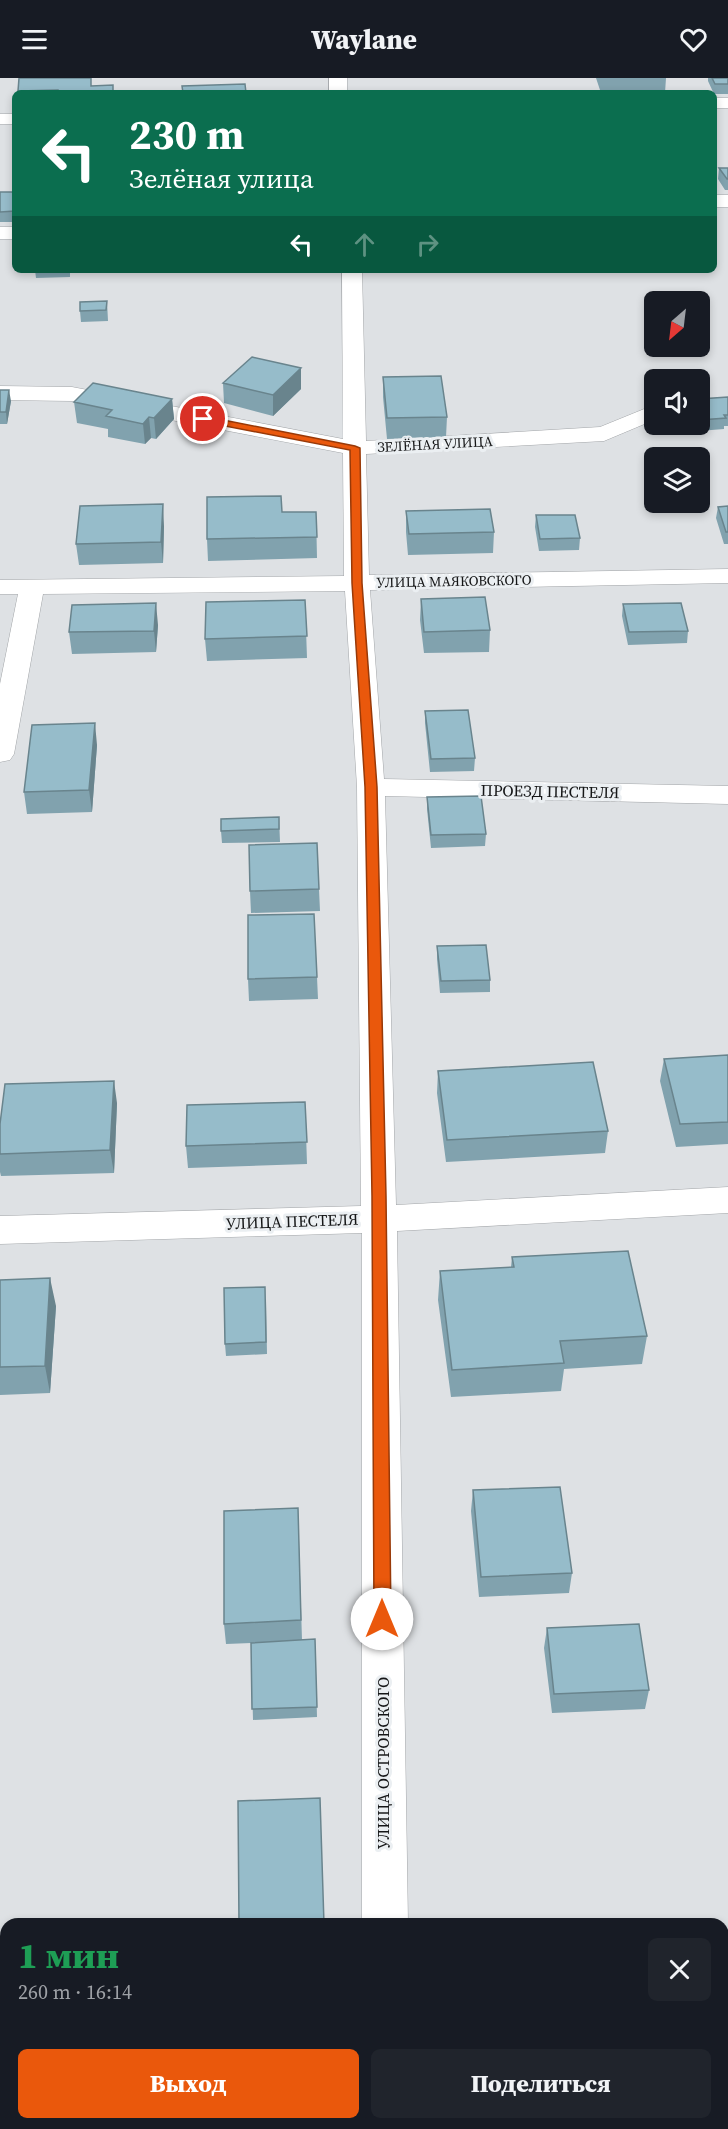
<!DOCTYPE html>
<html lang="ru">
<head>
<meta charset="utf-8">
<style>
  body { margin:0; font-family:"Source Serif 4",serif; background:#20242c; color:#f1f3f6; height:100vh; display:flex; flex-direction:column; font-size:22px; white-space:nowrap }
  * { box-sizing:border-box; margin:0 }
  p { font-size:20px; color:#9ea1a6 }
  .icon { flex:none; width:33px; height:33px; fill:none; stroke:currentColor; stroke-width:2; stroke-linecap:round; stroke-linejoin:round }
  .map { position:relative; flex:1; overflow:hidden }
  .sheet { position:absolute; left:0px; top:1840px; width:729px; height:212px; display:flex; flex-direction:column; background:#171b24; border-radius:18px 18px 0 0; box-shadow:0 3px 9px #0003 }
  .sheet>* { flex:none }
  .guide { position:absolute; left:12px; top:12px; width:705px; height:183px; border-radius:9px; box-shadow:0 3px 9px #0003; background:#0b6e4f; color:#fff; overflow:hidden }
  .needle { width:39px; rotate:208deg }
  .fabs { position:absolute; left:644px; top:213px; display:grid; gap:12px }
  .fabs a { display:grid; place-items:center; width:66px; height:66px; border-radius:9px; background:#171b24; box-shadow:0 3px 9px #0003; font-size:30px }
  .pin { position:absolute; display:grid; place-items:center; width:51px; height:51px; color:#fff; margin:-26px; border:3px solid #fff; border-radius:50%; box-shadow:0 2px 6px #0007 }
  .me { position:absolute; width:66px; margin:-33px; rotate:0deg; stroke-linejoin:round; filter:drop-shadow(0 0 4px #0008) }
  .turn { display:flex; align-items:center; gap:21px; height:126px; padding:0 18px; font-size:27px }
  .turn .icon { width:78px; height:78px; stroke-width:2.5 }
  .turn b { display:block; font-size:42px; line-height:51px }
  .lanes { display:flex; align-items:center; height:57px; padding:0 18px; background:#0003; justify-content:center; gap:30px; direction:ltr }
  .lanes .off { opacity:.35 }
  .round { display:grid; place-items:center; flex:none; width:63px; height:63px; border-radius:9px; background:#20242c }
  .headline { display:flex; align-items:center; justify-content:space-between; height:102px; padding:0 18px }
  h1 { font-size:36px; font-weight:800; line-height:45px; color:#1e9e55 }
  .primary-button { display:flex; gap:12px; margin-top:auto; padding:12px 18px }
  .primary-button a { flex:1; height:69px; border-radius:9px; background:#ea580c; color:#fff; font-size:24px; font-weight:800; line-height:69px; text-align:center }
  .primary-button a+a { background:#20242c; color:#f1f3f6 }
  header { display:flex; justify-content:space-between; align-items:center; height:78px; padding:0 18px; background:#171b24; font-size:27px; font-weight:800 }
  .map>svg:first-child { display:block }
  .lines { fill:none; stroke-linecap:round; stroke-linejoin:round }
  .minor-casing { stroke:#a2a5a8; stroke-width:1 }
  .minor { fill:#fff; fill-rule:evenodd }
  .wall { fill:#81a2ae }
  .shaded-wall { fill:#69848d }
  .building { fill:#96bcca; stroke:#69848d; stroke-width:1.5 }
  .route { fill:#ea580c; stroke:#983908; stroke-width:1.5 }
  .labels { text-anchor:middle; dominant-baseline:central; stroke-width:6; stroke-linejoin:round; paint-order:stroke }
  .far-street-label { font-size:14px; fill:#151617; stroke:#ebeff2 }
  .street-label { font-size:16px; fill:#151617; stroke:#ebeff2 }
</style>
</head>
<body>
<header><svg class="icon" aria-label="menu" viewBox="0 0 24 24"><path d="M4 6h16M4 12h16M4 18h16"/></svg>Waylane<svg class="icon" aria-label="heart" viewBox="0 0 24 24"><path d="M12 20l-8-8c-3-5 5-10 8-4 3-6 11-1 8 4z"/></svg></header>
<div class="map">
<svg width="728" height="2051" viewBox="0 0 728 2051">
  <rect width="100%" height="100%" fill="#dee1e4"/>
  <g class="lines">
    <defs>
      <path id="minor" d="M329 0H347V15H329Z
        M714 20H728V30H714Z
        M0 36H15V46H0Z
        M714 117H728V129H714Z
        M0 149H15V161H0Z
        M342 192H362L366 363 600 349 654 327V342L604 363 366 376 369 497 728 491V505L370 512 384 701 728 708V726L385 718 396 1127 728 1109V1135L397 1153 408 1846H362V1155L0 1166V1138L361 1128 357 709 345 513 43 516 14 676 10 682 0 684V606L18 516H0V502L344 498 343 375 72 323 0 322V308L72 309 343 361Z
        M362 2046H410V2051H362Z"/>
    </defs>
    <!-- minor casing -->
    <use href="#minor" class="minor-casing"/>
    <!-- minor -->
    <use href="#minor" class="minor"/>
  </g>
  <!-- wall -->
  <path class="wall" d="M596 0H666L665 15H601Z
    M708 0H728V16H714L708 3Z
    M93 8 114 15H18V13Z
    M719 90H728V112H725L718 101Z
    M0 114H15V144H0Z
    M35 192H70V199L36 200Z
    M107 223 108 243 81 244 80 233Z
    M301 290V311L273 338 224 325 223 305Z
    M383 299 447 339 446 359 387 361 383 319Z
    M0 312 11 323 7 346H0Z
    M728 319V348H724V351L699 353 695 346H699L700 321Z
    M172 321 174 341 156 361 151 360 145 366 108 359V351L77 345 74 324Z
    M728 428V466H724L716 440 718 429Z
    M406 433 494 454 493 475 408 477 406 454Z
    M282 434H316L317 480 208 483 207 461Z
    M536 437 580 460 579 472 539 473 535 449Z
    M164 448 163 485 79 487 76 466Z
    M421 521 490 552 489 574 424 575 420 542Z
    M305 522 307 580 207 583 205 561Z
    M623 526 688 553 687 565 628 567 622 538Z
    M158 547 156 574 72 576 69 554Z
    M425 633 475 680 474 693 430 694 425 645Z
    M97 667 92 734 27 736 24 714Z
    M427 719 486 756 485 768 431 770 427 731Z
    M279 739 280 764 222 765 221 753Z
    M319 811 320 833 251 835 250 813Z
    M437 868 490 902V914L440 915 437 881Z
    M317 899 318 921 249 923 248 901Z
    M728 977V1066L676 1069 660 1003 664 981Z
    M438 993 608 1053 605 1075 446 1084 437 1015Z
    M305 1024 307 1086 188 1090 186 1068Z
    M117 1025 114 1095 1 1098 0 1094V1046Z
    M512 1179 647 1258 642 1286 564 1291 561 1313 451 1319 438 1222 440 1193 511 1189Z
    M0 1202 56 1228 50 1315 0 1317Z
    M266 1221 267 1276 226 1278 225 1266Z
    M473 1412 572 1495 569 1515 479 1519 471 1433Z
    M298 1430 302 1562 315 1561 317 1639 253 1642 251 1565 226 1566 224 1546Z
    M547 1550 649 1612 645 1631 552 1635 544 1570Z"/>
  <!-- shaded-wall -->
  <path class="shaded-wall" d="M301 290V311L273 338V317Z
    M9 312 11 323 7 346 6 334Z
    M172 321 174 341 156 361 154 340Z
    M149 339 151 360 145 366 143 346Z
    M163 426 164 448 163 485 161 464Z
    M156 525 158 547 156 574 154 553Z
    M95 645 97 667 92 734 89 712Z
    M114 1003 117 1025 114 1095 110 1072Z
    M50 1200 56 1228 50 1315 45 1288Z"/>
  <!-- building -->
  <path class="building" d="M19 0H91V8L113 7V15H58V12L18 13Z
    M712 0H728V6H715Z
    M245 6 246 15H183L182 8Z
    M719 90H728V101H727Z
    M0 114H15V133L0 134Z
    M107 223 106 232 80 233V224Z
    M252 279 301 290 273 317 223 305Z
    M441 298 447 339 387 340 383 299Z
    M93 305 172 321 154 340 149 339 143 346 106 338 112 332 74 324Z
    M0 312H9L6 334H0Z
    M728 319V337H724L726 340 700 342 699 339V325H702L700 321Z
    M281 418 282 434H316L317 459 207 461V419Z
    M163 426 161 464 76 466 80 428Z
    M728 428V454H726L718 429Z
    M490 431 494 454 409 456 406 433Z
    M536 437H575L580 460 540 461Z
    M485 519 490 552 424 554 421 521Z
    M305 522 307 558 205 561 206 524Z
    M156 525 154 553 69 554 72 527Z
    M681 525 688 553 629 554 623 526Z
    M468 632 475 680 431 681 425 633Z
    M95 645 89 712 24 714 32 647Z
    M481 718 486 756 431 757 427 719Z
    M279 739V751L221 753V741Z
    M317 765 319 811 250 813 249 767Z
    M314 836 317 899 248 901V837Z
    M486 867 490 902 441 903 437 868Z
    M728 977V1044L680 1046 664 981Z
    M593 984 608 1053 447 1062 438 993Z
    M114 1003 110 1072 0 1076V1046L5 1006Z
    M305 1024 307 1064 186 1068 187 1027Z
    M628 1173 647 1258 560 1263 564 1285 452 1292 440 1193 514 1189 512 1179Z
    M50 1200 45 1288 0 1289V1202Z
    M265 1209 266 1264 225 1266 224 1210Z
    M560 1409 572 1495 481 1499 473 1412Z
    M298 1430 301 1542 224 1546V1433Z
    M639 1546 649 1612 554 1616 547 1550Z
    M315 1561 317 1629 252 1631 251 1565Z
    M320 1720 324 1846H239L238 1723Z"/>
  <!-- route -->
  <path class="route" d="M203 338 355 368 360 370 362 505 377 709 386 1118 391 1541 388 1546 382 1548 376 1546 374 1541 372 1118 365 709 352 505 350 372 199 343V339Z"/>
  <g class="labels">
    <!-- far-street labels -->
    <g class="far-street-label">
      <text transform="translate(435 366) rotate(-3)">ЗЕЛЁНАЯ УЛИЦА</text>
      <text transform="translate(454 503) rotate(-1)">УЛИЦА МАЯКОВСКОГО</text>
    </g>
    <!-- street labels -->
    <g class="street-label">
      <text transform="translate(550 713) rotate(1)">ПРОЕЗД ПЕСТЕЛЯ</text>
      <text transform="translate(292 1143) rotate(-2)">УЛИЦА ПЕСТЕЛЯ</text>
      <text transform="translate(383 1685) rotate(-90)">УЛИЦА ОСТРОВСКОГО</text>
    </g>
  </g>
</svg>
<div class="fabs">
<a><svg class="needle" viewBox="-14 -14 28 28"><path d="M0-13l5 13h-10z" fill="#e53935"/><path d="M0 13l5-13h-10z" fill="#9ea1a6"/></svg></a>
<a><svg class="icon" aria-label="sound" viewBox="0 0 24 24"><path d="M4 9h4l5-4v14l-5-4H4zM17 9q2 3 0 6"/></svg></a>
<a><svg class="icon" aria-label="layers" viewBox="0 0 24 24"><path d="M12 4l9 5-9 5-9-5zM3 14l9 5 9-5"/></svg></a>
</div>
<div class="pin" style="left:203px;top:341px;background:#d93025"><svg class="icon" aria-label="arrive" viewBox="0 0 24 24"><path d="M6 21V4h12l-3 4 3 4H6"/></svg></div>
<svg class="me" style="left:382px;top:1541px" viewBox="-20 -20 40 40"><circle r="19" fill="#fff"/><path d="M0-13L10 11 0 6-10 11z" fill="#ea580c"/></svg>
<div class="guide">
<div class="turn"><svg class="icon" aria-label="left" viewBox="0 0 24 24"><path d="M17 20v-9H6M10 6l-5 5 5 5"/></svg><div><b>230 m</b>Зелёная улица</div></div>
<div class="lanes"><svg class="icon" aria-label="left" viewBox="0 0 24 24"><path d="M17 20v-9H6M10 6l-5 5 5 5"/></svg><svg class="icon off" aria-label="ahead" viewBox="0 0 24 24"><path d="M12 20V5M6 11l6-6 6 6"/></svg><svg class="icon off" aria-label="right" viewBox="0 0 24 24"><path d="M7 20v-9h11M14 6l5 5-5 5"/></svg></div>
</div>
<section class="sheet">
<div class="headline"><div><h1>1 мин</h1><p>260 m · 16:14</p></div><a class="round"><svg class="icon" aria-label="close" viewBox="0 0 24 24"><path d="M6 6l12 12M18 6L6 18"/></svg></a></div>
<div class="primary-button"><a>Выход</a><a>Поделиться</a></div>
</section>
</div>
</body>
</html>
